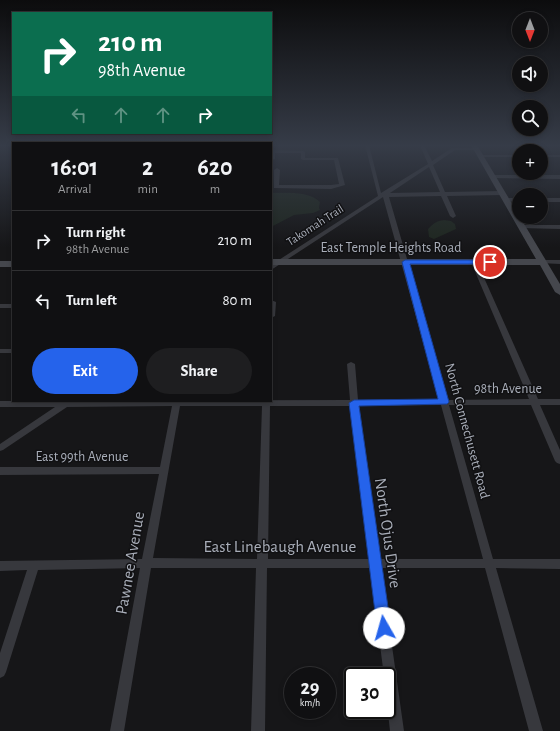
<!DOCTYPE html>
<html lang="en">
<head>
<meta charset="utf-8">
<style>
  body { margin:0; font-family:"Alegreya Sans",sans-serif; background:#1e1e20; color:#f1f3f6; height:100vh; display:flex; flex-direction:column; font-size:15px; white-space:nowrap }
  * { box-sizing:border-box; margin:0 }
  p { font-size:13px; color:#9c9d9f }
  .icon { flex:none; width:22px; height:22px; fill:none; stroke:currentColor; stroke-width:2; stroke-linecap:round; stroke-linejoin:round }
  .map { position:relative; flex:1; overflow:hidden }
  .drawer { position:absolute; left:12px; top:142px; width:260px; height:260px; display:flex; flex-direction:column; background:#101012; border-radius:0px; box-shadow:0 2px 6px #0003,0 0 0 1px #303032 }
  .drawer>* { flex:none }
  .guide { position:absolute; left:12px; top:12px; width:260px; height:122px; border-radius:0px; box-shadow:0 2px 6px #0003,0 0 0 1px #303032; background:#0b6e4f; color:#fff; overflow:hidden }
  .needle { width:26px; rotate:180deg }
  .fabs { position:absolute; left:512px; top:12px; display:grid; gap:8px }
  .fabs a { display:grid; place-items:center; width:36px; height:36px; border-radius:50%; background:#101012; box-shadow:0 2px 6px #0003,0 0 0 1px #303032; font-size:20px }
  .speed { position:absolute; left:284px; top:667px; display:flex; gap:8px; font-size:20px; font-weight:700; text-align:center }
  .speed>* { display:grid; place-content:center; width:52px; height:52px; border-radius:50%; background:#101012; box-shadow:0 2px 6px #0003,0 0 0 1px #303032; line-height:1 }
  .speed small { font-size:10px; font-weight:400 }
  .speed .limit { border:2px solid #111; border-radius:6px; background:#fff; color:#111 }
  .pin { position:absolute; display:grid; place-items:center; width:34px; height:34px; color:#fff; margin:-17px; border:2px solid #fff; border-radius:50%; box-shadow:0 1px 4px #0007 }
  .me { position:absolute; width:44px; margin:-22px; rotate:353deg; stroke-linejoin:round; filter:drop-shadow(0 0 3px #0008) }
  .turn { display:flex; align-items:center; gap:14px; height:84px; padding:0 20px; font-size:18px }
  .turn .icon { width:52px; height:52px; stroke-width:2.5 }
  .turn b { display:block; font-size:28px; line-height:34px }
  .lanes { display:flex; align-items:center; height:38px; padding:0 20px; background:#0003; justify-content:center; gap:20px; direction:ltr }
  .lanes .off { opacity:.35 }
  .eta { display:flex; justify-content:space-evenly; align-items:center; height:68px; text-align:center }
  .eta b { font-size:24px; font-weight:700; line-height:28px }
  .action { display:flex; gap:8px; margin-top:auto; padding:8px 20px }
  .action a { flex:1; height:46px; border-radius:24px; background:#2563eb; color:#fff; font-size:16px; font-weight:700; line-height:46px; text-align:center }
  .action a+a { background:#1e1e20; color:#f1f3f6 }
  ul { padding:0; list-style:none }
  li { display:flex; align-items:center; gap:12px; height:60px; padding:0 20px; border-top:1px solid #303032 }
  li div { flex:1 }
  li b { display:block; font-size:15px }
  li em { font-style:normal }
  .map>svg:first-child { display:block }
  .green { fill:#1e261f }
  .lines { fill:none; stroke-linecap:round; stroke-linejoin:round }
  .street { fill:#37383d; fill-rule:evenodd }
  .secondary { fill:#45474d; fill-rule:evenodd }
  .route { fill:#2563eb; stroke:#184099 }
  .labels { text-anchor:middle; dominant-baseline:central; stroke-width:3; stroke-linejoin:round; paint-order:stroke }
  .far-street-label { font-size:12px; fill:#a8adb8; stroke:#111113 }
  .street-label { font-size:14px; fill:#a8adb8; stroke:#111113 }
  .near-street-label { font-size:17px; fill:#a8adb8; stroke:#111113 }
</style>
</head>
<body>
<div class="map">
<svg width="560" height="731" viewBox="0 0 560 731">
  <rect width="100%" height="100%" fill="#161618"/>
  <!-- green -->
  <path class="green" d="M271 193C286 193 309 191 320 202L319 208 320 210 313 213 294 215 271 227Z
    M444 220 451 221 455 224 456 229 434 239 429 237 428 229C434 223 436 221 444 220Z"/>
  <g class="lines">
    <!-- street -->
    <path class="street" d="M365 145H369L381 193 428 164 420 145H424L432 161 452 148H477L479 149 477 150H455L433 165 445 192 502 191 505 193 502 195 447 196 456 216 453 218 450 216 441 196 389 197 448 400 529 399 471 262 474 260 477 262 538 399H560V405H540L560 450V464L557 463 555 461 531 405H449L493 559H560V569L496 568 543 731H529L485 568H381L404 731H390L387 704V676H384L370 568H267L265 731H251L256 568H151L124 731H110L140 568 38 570 6 672 4 676 0 678V653L27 570 0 571V561L142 559 159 474 0 475V467H160L172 406 67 407 3 450 0 451V444L55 407H0V401L350 400 347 364 351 362 355 364 358 400H439L383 197 271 270V265L378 196ZM429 167 440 192 390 193ZM441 405 483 559H380L359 406ZM180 406H262L257 559 153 558ZM270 406H350L369 559H268Z
      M271 150 303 151 305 152V158H338L345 185 331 189 274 188V170L277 168 280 170 279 185H331L339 184 334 160H303L301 159V153H275V159L271 160Z
      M479 155H519V157H479Z
      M541 155H560V157H541Z
      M493 175H560V179L491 178 490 177Z
      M506 198H519V202L504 201 503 200Z
      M541 198H560V202H541Z
      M522 225H560V229L520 228 519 227Z
      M542 260H560V264L540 263 539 262Z
      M271 300 276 302 275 316 271 318Z
      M0 304H13V308H0Z
      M0 349H13V353H0Z"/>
    <!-- secondary -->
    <path class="secondary" d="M471 145H477L560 284V295L555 292 540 265H271V259H536Z
      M0 261H13V267H0Z"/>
  </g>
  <!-- sky -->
  <linearGradient id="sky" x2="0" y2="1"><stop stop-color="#0c0c0d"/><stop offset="0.59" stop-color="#363c48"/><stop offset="1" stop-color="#363c48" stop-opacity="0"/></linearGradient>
  <rect width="560" height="247" fill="url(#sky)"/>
  <!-- route -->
  <path class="route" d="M405 260H490L493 262 490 264H410L449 402 447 404 359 406 391 628 389 633 384 634 379 633 377 628 349 403 354 400 438 399 402 262Z"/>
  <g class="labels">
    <!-- far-street labels -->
    <g class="far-street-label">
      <text transform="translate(315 225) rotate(-33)">Takomah Trail</text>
    </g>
    <!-- street labels -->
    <g class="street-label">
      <text x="391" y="248">East Temple Heights Road</text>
      <text x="508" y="389">98th Avenue</text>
      <text transform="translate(467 431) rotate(75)">North Connechusett Road</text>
      <text x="82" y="457">East 99th Avenue</text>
    </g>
    <!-- near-street labels -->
    <g class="near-street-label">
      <text transform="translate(388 533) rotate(82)">North Ojus Drive</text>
      <text x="280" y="546">East Linebaugh Avenue</text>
      <text transform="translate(130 563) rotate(-80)">Pawnee Avenue</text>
    </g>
  </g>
</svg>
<div class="fabs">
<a><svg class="needle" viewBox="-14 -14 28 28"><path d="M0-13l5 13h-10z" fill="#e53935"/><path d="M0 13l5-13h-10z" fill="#9c9d9f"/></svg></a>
<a><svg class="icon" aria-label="sound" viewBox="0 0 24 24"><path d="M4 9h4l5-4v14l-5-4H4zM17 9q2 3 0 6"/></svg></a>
<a><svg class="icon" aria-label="search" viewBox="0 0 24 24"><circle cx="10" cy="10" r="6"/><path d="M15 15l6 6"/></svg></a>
<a>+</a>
<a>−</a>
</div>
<div class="speed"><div>29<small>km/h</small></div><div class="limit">30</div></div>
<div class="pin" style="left:490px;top:262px;background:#d93025"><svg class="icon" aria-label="arrive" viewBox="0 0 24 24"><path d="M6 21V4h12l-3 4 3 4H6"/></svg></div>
<svg class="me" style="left:384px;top:628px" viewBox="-20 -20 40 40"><circle r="19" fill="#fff"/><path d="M0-13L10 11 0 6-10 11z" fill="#2563eb"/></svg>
<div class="guide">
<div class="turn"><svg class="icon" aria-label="right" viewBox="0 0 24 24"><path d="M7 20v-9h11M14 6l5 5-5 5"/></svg><div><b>210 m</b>98th Avenue</div></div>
<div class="lanes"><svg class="icon off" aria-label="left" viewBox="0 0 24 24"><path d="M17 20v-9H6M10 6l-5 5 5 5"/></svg><svg class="icon off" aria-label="ahead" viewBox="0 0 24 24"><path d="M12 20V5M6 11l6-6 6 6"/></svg><svg class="icon off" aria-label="ahead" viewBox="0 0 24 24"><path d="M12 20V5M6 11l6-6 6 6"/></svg><svg class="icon" aria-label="right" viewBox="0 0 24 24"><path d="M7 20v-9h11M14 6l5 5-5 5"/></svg></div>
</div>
<section class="drawer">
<div class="eta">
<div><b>16:01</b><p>Arrival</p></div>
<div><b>2</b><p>min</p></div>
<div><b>620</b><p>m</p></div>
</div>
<ul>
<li><svg class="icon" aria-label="right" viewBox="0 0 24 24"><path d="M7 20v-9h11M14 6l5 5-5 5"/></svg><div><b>Turn right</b><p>98th Avenue</p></div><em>210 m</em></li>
<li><svg class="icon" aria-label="left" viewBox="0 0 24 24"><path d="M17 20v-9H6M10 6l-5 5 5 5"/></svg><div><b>Turn left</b></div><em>80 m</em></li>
</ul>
<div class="action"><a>Exit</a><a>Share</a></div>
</section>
</div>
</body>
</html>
